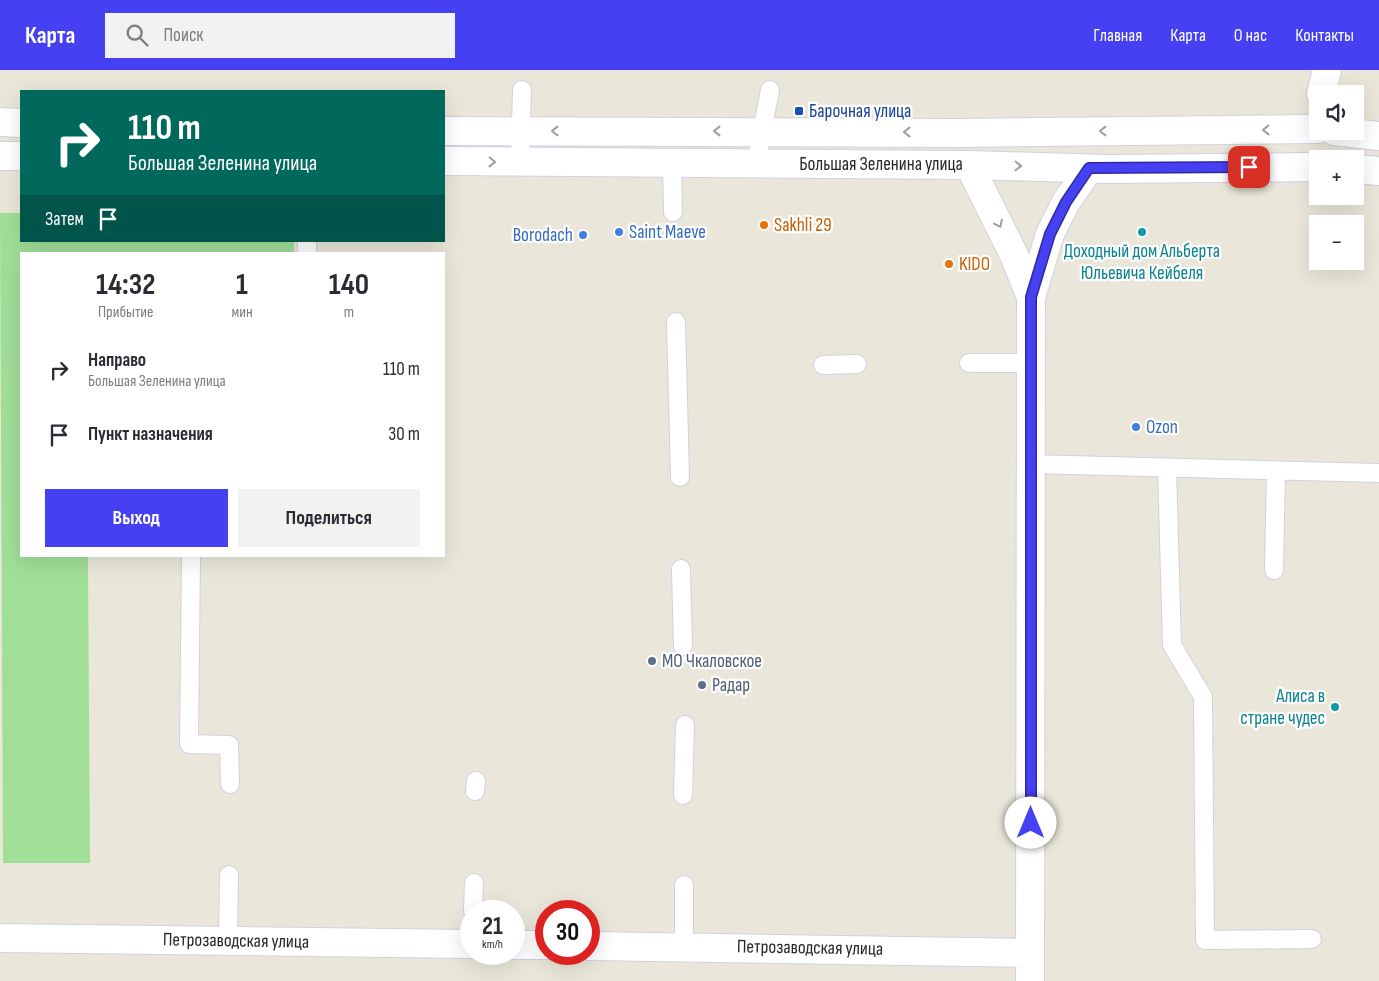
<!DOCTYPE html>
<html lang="ru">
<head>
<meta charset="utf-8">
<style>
  body { margin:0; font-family:"Sofia Sans Condensed",sans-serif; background:#f2f2f3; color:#2b2b33; height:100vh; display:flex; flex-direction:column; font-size:19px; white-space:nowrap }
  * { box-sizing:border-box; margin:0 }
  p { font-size:16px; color:#7c7c81 }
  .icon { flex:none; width:28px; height:28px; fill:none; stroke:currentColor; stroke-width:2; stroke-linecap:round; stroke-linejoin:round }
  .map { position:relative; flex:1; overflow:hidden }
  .side { position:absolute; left:20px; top:182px; width:425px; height:305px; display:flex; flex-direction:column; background:#fff; border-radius:0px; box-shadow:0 5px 20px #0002 }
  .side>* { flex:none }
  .banner { position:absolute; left:20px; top:20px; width:425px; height:152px; border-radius:0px; box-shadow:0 5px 20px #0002; background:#00695c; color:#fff; overflow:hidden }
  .fabs { position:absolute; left:1309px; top:15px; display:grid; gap:10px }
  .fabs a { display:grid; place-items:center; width:55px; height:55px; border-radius:0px; background:#fff; box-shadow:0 5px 20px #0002; font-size:25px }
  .speed { position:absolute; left:460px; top:830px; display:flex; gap:10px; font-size:25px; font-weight:700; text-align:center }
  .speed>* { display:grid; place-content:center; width:65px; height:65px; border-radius:50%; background:#fff; box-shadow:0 5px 20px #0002; line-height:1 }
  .speed small { font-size:12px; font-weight:400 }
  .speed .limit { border:8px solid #d22; background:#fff; color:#111 }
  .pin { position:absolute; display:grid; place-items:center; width:42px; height:42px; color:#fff; margin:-21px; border-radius:10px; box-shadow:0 2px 8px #0006 }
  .me { position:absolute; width:55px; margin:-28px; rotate:0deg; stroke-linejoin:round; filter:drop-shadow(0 0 4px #0008) }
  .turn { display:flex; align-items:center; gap:18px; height:105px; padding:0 25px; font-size:22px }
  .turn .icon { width:65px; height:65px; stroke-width:2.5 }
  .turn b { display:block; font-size:35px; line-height:42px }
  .then { display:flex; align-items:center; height:48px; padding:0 25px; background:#0003; gap:10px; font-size:19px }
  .eta { display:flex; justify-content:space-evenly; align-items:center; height:85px; text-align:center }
  .eta b { font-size:30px; font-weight:700; line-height:35px }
  .primary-button { display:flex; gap:10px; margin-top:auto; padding:10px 25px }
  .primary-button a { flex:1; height:58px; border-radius:0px; background:#4540f2; color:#fff; font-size:20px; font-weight:700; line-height:58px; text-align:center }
  .primary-button a+a { background:#f2f2f3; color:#2b2b33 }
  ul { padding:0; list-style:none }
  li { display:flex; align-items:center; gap:15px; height:65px; padding:0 25px }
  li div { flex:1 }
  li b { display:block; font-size:19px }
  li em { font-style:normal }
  header { display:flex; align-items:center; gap:30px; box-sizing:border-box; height:70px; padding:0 25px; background:#4540f2; color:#fff }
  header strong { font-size:24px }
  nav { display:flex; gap:28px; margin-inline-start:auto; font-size:18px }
  .search { width:350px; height:45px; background:#f2f2f3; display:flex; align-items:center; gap:12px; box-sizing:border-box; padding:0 18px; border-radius:0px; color:#7c7c81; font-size:19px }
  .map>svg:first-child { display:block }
  .green { fill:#a1df99 }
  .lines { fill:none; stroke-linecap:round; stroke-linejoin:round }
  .lane-casing { stroke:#d0d0e1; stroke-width:20 }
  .street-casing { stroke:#d0d0e1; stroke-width:30 }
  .secondary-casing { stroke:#d0d0e1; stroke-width:30 }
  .lane { stroke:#fff; stroke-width:18 }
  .street { stroke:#fff; stroke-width:28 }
  .secondary { stroke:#fff; stroke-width:28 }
  .oneway { stroke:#9e9e9e }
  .route-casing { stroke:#2d2a9d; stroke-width:12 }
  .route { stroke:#4540f2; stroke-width:9 }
  .transit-dot { fill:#1a4fb4; stroke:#fff; stroke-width:2 }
  .food-dot { fill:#e8710a; stroke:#fff; stroke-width:2 }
  .shop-dot { fill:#3f7fe0; stroke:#fff; stroke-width:2 }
  .culture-dot { fill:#0f9aa8; stroke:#fff; stroke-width:2 }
  .service-dot { fill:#5c6f8a; stroke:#fff; stroke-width:2 }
  .labels { text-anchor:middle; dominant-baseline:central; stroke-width:4.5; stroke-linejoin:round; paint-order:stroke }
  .transit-label { font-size:19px; fill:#164399; stroke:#fff; text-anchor:start }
  .street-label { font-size:19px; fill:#282828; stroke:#fff }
  .food-label { font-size:19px; fill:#c56008; stroke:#fff; text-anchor:start }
  .shop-label { font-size:19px; fill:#366cbe; stroke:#fff; text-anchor:start }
  .culture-label { font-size:19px; fill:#0d838f; stroke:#fff }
  .service-label { font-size:19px; fill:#4e5e75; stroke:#fff; text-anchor:start }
</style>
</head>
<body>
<header>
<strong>Карта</strong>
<div class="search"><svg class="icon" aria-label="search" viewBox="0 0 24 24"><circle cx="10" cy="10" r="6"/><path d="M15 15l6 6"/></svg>Поиск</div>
<nav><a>Главная</a><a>Карта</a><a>О нас</a><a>Контакты</a></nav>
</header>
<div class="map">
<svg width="1379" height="911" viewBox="0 0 1379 911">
  <rect width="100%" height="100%" fill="#eae7da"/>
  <!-- green -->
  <path class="green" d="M0 143H21V171H294V184H21V486H88L90 793H3Z"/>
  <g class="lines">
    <defs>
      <path id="lane" d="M520 92 522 20
        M672 92 673 142
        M756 93 770 20
        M307 184V171
        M676 252 680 407
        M969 293H1031
        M823 295 857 294
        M1031 394 1379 403
        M1167 398 1172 575 1203 627 1205 870 1312 869
        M191 486 189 674 229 675 230 714
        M681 499 683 576
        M1274 500 1276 400
        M475 721 476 711
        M683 725 685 655
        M684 815V877
        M473 841 474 813
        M228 871 229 805"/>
      <path id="street" d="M1321 24 1327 0
        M0 52 21 53
        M444 61 956 63 1318 59
        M1334 61 1379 66
        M969 95 1014 185 1031 227
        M0 868 471 874
        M514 875H546
        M589 876 1030 883
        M1030 911 1031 227 1050 164 1066 132 1089 99"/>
      <path id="secondary" d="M0 86H21
        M444 91 969 95 1109 99 1318 97
        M1355 99 1379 101"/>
    </defs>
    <!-- lane casing -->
    <use href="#lane" class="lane-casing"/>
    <!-- street casing -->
    <use href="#street" class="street-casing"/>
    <!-- secondary casing -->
    <use href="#secondary" class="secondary-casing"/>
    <!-- lane -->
    <use href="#lane" class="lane"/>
    <!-- street -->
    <use href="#street" class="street"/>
    <!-- secondary -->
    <use href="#secondary" class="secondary"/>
  </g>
  <!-- one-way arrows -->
  <defs><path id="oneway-chevron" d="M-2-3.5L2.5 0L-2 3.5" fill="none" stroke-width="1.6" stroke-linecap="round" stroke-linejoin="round" transform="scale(1.25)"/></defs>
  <g class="oneway">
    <use href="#oneway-chevron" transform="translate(1266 60) rotate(179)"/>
    <use href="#oneway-chevron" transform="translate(555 61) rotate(-180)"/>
    <use href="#oneway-chevron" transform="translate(717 61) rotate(-180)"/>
    <use href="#oneway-chevron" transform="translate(1103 61) rotate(180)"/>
    <use href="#oneway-chevron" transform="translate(907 62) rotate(-180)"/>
    <use href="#oneway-chevron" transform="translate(492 92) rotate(1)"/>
    <use href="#oneway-chevron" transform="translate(1018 96) rotate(2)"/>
    <use href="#oneway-chevron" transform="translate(999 154) rotate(64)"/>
  </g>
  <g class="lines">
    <defs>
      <path id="route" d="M1031 753V227L1050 164 1066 132 1089 98 1249 97"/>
    </defs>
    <!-- route casing -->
    <use href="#route" class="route-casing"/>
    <!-- route -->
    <use href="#route" class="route"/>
  </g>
  <!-- markers -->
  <rect class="transit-dot" x="794" y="36" width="10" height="10" rx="2.5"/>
  <g class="food-dot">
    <circle cx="764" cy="155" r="5"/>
    <circle cx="949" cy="194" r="5"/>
  </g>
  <g class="shop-dot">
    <circle cx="619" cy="162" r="5"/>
    <circle cx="583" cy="165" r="5"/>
    <circle cx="1136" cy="357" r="5"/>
  </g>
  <g class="culture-dot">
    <circle cx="1142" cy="162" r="5"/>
    <circle cx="1335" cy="637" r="5"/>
  </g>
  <g class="service-dot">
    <circle cx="652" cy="591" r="5"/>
    <circle cx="702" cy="615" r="5"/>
  </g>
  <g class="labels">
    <!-- transit labels -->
    <g class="transit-label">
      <text x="809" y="41">Барочная улица</text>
    </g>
    <!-- street labels -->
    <g class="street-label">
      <text x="881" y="94">Большая Зеленина улица</text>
      <text transform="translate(236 871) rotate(1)">Петрозаводская улица</text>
      <text transform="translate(810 878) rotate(1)">Петрозаводская улица</text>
    </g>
    <!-- food labels -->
    <g class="food-label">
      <text x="774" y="155">Sakhli 29</text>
      <text x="959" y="194">KIDO</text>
    </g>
    <!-- shop labels -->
    <g class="shop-label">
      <text x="629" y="162">Saint Maeve</text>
      <text x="573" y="165" text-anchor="end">Borodach</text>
      <text x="1146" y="357">Ozon</text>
    </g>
    <!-- culture labels -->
    <g class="culture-label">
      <text x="1142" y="181">Доходный дом Альберта<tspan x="1142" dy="22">Юльевича Кейбеля</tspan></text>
      <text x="1325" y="626" text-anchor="end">Алиса в<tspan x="1325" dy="22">стране чудес</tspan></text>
    </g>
    <!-- service labels -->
    <g class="service-label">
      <text x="662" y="591">МО Чкаловское</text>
      <text x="712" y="615">Радар</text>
    </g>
  </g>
</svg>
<div class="fabs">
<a><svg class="icon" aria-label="sound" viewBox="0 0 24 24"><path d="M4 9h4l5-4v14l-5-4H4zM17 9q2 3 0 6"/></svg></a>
<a>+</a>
<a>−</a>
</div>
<div class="speed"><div>21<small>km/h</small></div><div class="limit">30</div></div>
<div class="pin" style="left:1249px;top:97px;background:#d93025"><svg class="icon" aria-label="arrive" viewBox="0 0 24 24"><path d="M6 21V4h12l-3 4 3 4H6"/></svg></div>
<svg class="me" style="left:1031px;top:753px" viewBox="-20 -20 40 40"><circle r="19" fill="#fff"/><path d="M0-13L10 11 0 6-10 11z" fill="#4540f2"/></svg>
<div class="banner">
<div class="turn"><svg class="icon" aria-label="right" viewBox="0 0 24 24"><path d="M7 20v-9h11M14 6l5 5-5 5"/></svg><div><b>110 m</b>Большая Зеленина улица</div></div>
<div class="then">Затем<svg class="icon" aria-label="arrive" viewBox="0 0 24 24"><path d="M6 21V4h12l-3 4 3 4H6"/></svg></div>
</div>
<section class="side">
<div class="eta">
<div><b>14:32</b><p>Прибытие</p></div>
<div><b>1</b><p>мин</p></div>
<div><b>140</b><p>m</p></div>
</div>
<ul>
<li><svg class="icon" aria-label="right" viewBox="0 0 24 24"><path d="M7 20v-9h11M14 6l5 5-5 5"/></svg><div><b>Направо</b><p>Большая Зеленина улица</p></div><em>110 m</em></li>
<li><svg class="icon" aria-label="arrive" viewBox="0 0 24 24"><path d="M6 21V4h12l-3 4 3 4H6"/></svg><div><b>Пункт назначения</b></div><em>30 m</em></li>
</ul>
<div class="primary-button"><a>Выход</a><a>Поделиться</a></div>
</section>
</div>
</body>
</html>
